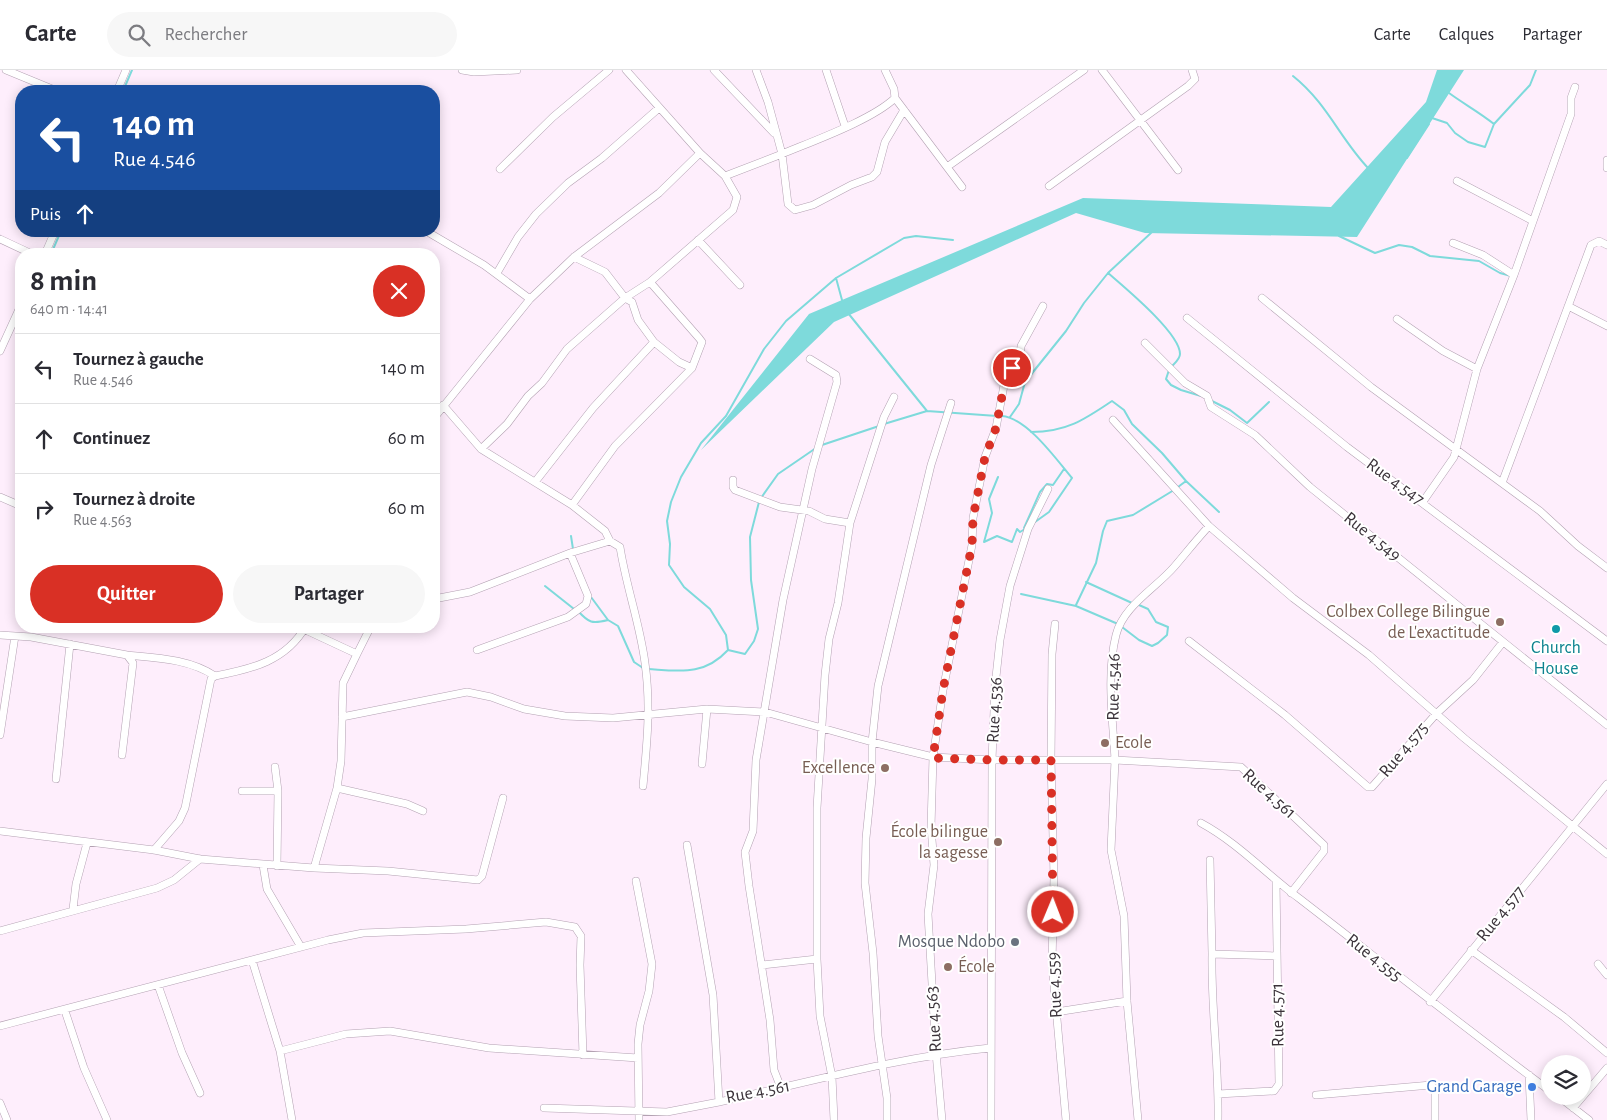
<!DOCTYPE html>
<html lang="fr">
<head>
<meta charset="utf-8">
<style>
  body { margin:0; font-family:"Alegreya Sans",sans-serif; background:#f7f7f7; color:#2b2b33; height:100vh; display:flex; flex-direction:column; font-size:19px; white-space:nowrap }
  * { box-sizing:border-box; margin:0 }
  p { font-size:16px; color:#7c7c81 }
  .icon { flex:none; width:28px; height:28px; fill:none; stroke:currentColor; stroke-width:2; stroke-linecap:round; stroke-linejoin:round }
  .map { position:relative; flex:1; overflow:hidden }
  .side { position:absolute; left:15px; top:178px; width:425px; height:385px; display:flex; flex-direction:column; background:#fff; border-radius:20px; box-shadow:0 2px 12px #0003 }
  .side>* { flex:none }
  .top-card { position:absolute; left:15px; top:15px; width:425px; height:152px; border-radius:20px; box-shadow:0 2px 12px #0003; background:#1a4fa0; color:#fff; overflow:hidden }
  .buttons { position:absolute; left:1541px; top:985px; display:grid; gap:10px }
  .buttons a { display:grid; place-items:center; width:50px; height:50px; border-radius:50%; background:#fff; box-shadow:0 2px 12px #0003; font-size:25px }
  .pin { position:absolute; display:grid; place-items:center; width:42px; height:42px; color:#fff; margin:-21px; border:2px solid #fff; border-radius:50%; box-shadow:0 1px 5px #0007 }
  .me { position:absolute; width:55px; margin:-28px; rotate:1deg; stroke-linejoin:round; filter:drop-shadow(0 0 4px #0008) }
  .turn { display:flex; align-items:center; gap:18px; height:105px; padding:0 15px; font-size:22px }
  .turn .icon { width:65px; height:65px; stroke-width:2.5 }
  .turn b { display:block; font-size:35px; line-height:42px }
  .then { display:flex; align-items:center; height:48px; padding:0 15px; background:#0003; gap:10px; font-size:19px }
  .round { display:grid; place-items:center; flex:none; width:52px; height:52px; border-radius:26px; background:#f7f7f7 }
  .summary { display:flex; align-items:center; justify-content:space-between; height:85px; padding:0 15px }
  h1 { font-size:30px; font-weight:700; line-height:38px }
  .action { display:flex; gap:10px; margin-top:auto; padding:10px 15px }
  .action a { flex:1; height:58px; border-radius:30px; background:#d93025; color:#fff; font-size:20px; font-weight:700; line-height:58px; text-align:center }
  .action a+a { background:#f7f7f7; color:#2b2b33 }
  ul { padding:0; list-style:none }
  li { display:flex; align-items:center; gap:15px; height:70px; padding:0 15px; border-top:1px solid #e1e1e2 }
  li div { flex:1 }
  li b { display:block; font-size:19px }
  li em { font-style:normal }
  header { display:flex; align-items:center; gap:30px; box-sizing:border-box; height:70px; padding:0 25px; background:#fff; border-bottom:1px solid #e1e1e2 }
  header strong { font-size:24px }
  nav { display:flex; gap:28px; margin-inline-start:auto; font-size:18px }
  .search { width:350px; height:45px; background:#f7f7f7; display:flex; align-items:center; gap:12px; box-sizing:border-box; padding:0 18px; border-radius:28px; color:#7c7c81; font-size:19px }
  .map>svg:first-child { display:block }
  .water { fill:#7edadb }
  .lines { fill:none; stroke-linecap:round; stroke-linejoin:round }
  .stream { stroke:#7edadb; stroke-width:2 }
  .street-casing { stroke:#b3a1b2; stroke-width:8 }
  .street { stroke:#fff; stroke-width:7 }
  .route { stroke:#d93025; stroke-width:9; stroke-dasharray:0 16.2 }
  .education-dot { fill:#8d6e63; stroke:#fff; stroke-width:2 }
  .culture-dot { fill:#0f9aa8; stroke:#fff; stroke-width:2 }
  .worship-dot { fill:#6b7280; stroke:#fff; stroke-width:2 }
  .shop-dot { fill:#3f7fe0; stroke:#fff; stroke-width:2 }
  .labels { text-anchor:middle; dominant-baseline:central; stroke-width:4; stroke-linejoin:round; paint-order:stroke }
  .street-label { font-size:18px; fill:#3b333a; stroke:#fff }
  .education-label { font-size:18px; fill:#785e54; stroke:#fff; text-anchor:end }
  .culture-label { font-size:18px; fill:#0d838f; stroke:#fff }
  .worship-label { font-size:18px; fill:#5b616d; stroke:#fff; text-anchor:end }
  .shop-label { font-size:18px; fill:#366cbe; stroke:#fff; text-anchor:end }
</style>
</head>
<body>
<header>
<strong>Carte</strong>
<div class="search"><svg class="icon" aria-label="search" viewBox="0 0 24 24"><circle cx="10" cy="10" r="6"/><path d="M15 15l6 6"/></svg>Rechercher</div>
<nav><a>Carte</a><a>Calques</a><a>Partager</a></nav>
</header>
<div class="map">
<svg width="1607" height="1050" viewBox="0 0 1607 1050">
  <rect width="100%" height="100%" fill="#feeefc"/>
  <!-- water -->
  <path class="water" d="M1437 0H1464L1357 167 1145 163 1076 143 834 252 701 380 809 244 1083 128 1331 137 1426 32Z"/>
  <g class="lines">
    <!-- stream -->
    <path class="stream" d="M1293 6C1328 34 1340 69 1369 99
      M123 21 132 0
      M1449 23C1464 34 1479 42 1494 54
      M1432 48 1447 53 1455 63 1468 72 1485 77 1494 54 1530 15 1536 0
      M1407 88 1429 54
      M1339 166 1375 183 1399 175 1412 177 1430 186 1479 191 1500 203 1511 206
      M51 184 61 161
      M1108 203C1124 217 1180 263 1180 284 1180 289 1175 293 1172 296
      M836 208 842 230
      M848 243 927 341
      M1169 300 1166 309 1171 315 1181 320 1201 326
      M1212 331 1230 340 1247 353 1269 332
      M1002 346C1027 348 1056 389 1072 408L1049 442 1035 452
      M1010 347 1019 334 1025 312 1066 261 1084 233 1108 203 1152 162
      M884 354 927 341 997 346
      M1031 362C1066 362 1084 350 1112 331L1124 340 1132 354 1162 383 1186 411 1219 442
      M822 375 879 356
      M998 407 989 429 992 443 984 472 997 466 1012 472 1017 459 1020 462 1025 459
      M1178 417 1186 411
      M761 428 778 404 816 378
      M1024 458 1040 422 1047 414 1053 415 1064 399
      M571 466 573 479
      M1086 512 1132 533
      M545 516 574 539
      M1021 524 1076 536 1118 554
      M591 527 608 550 618 556 634 592 643 598
      M1076 535 1096 493 1103 461 1107 451 1133 445 1174 420
      M578 541C589 553 592 554 608 550
      M1122 557 1139 570 1152 576 1158 573 1167 565 1168 557 1156 552 1148 539 1139 535
      M728 580 745 584 754 571 758 559 751 510 750 467 759 432
      M648 599C680 601 704 606 728 580L726 565 710 539 684 517 669 495 670 474 667 451 671 432 681 407 701 373 726 346 764 279 786 251 836 208 904 168 916 166 953 170"/>
    <defs>
      <path id="street" d="M6 0 57 21
        M462 0 474 2 517 0
        M714 0 774 63
        M826 0 845 56
        M885 0 894 19 895 28 962 117
        M1102 0 1178 100
        M117 21 126 0
        M895 28C872 50 813 71 782 84L788 134 795 140 813 135 851 115 872 107 877 102 885 72 904 40
        M1607 90V98
        M947 97 1084 0
        M500 99 553 47 609 0
        M725 106 782 84 768 32 756 0
        M1457 111 1533 151
        M1049 116 1188 16 1195 9 1192 0
        M426 161 484 195 530 229
        M0 169 32 184
        M698 170 740 215
        M1453 173 1483 185 1514 205
        M45 184 55 161
        M574 187 605 202 625 228 632 232 638 250 654 272 679 292 692 298
        M497 203 518 167 536 144 568 113 602 88 659 38
        M1262 228 1371 317 1540 441 1578 476 1607 498
        M1568 236 1607 256
        M1187 248 1347 377 1607 571
        M1397 249 1443 281 1477 299
        M1145 273 1185 313 1207 326 1211 337 1255 365 1310 417 1607 655
        M0 281 21 235
        M951 333 931 395 878 616 872 672 933 687 992 690H1115C1113 650 1106 605 1116 565 1123 536 1156 518 1174 497 1186 483 1197 469 1209 456
        M434 348 530 229 574 187 659 123 700 83
        M1113 350 1209 456 1293 528 1369 585 1464 668 1607 784
        M481 379 507 354 528 326 542 313 567 279 625 228 650 212 733 140 737 127 725 106 700 83 626 0
        M733 410V417L735 420 780 437 809 441 825 449 850 453
        M535 412 593 338 654 272
        M1502 413 1591 175 1599 171 1607 175
        M0 427 21 436
        M1422 433 1454 387 1477 299 1514 205 1571 44V28L1575 17
        M572 435 615 376 692 298 702 272 699 268 650 212
        M610 471 620 477C626 516 640 554 645 593 651 636 647 674 643 716
        M434 529 470 522 570 483 610 471 605 461 572 435 481 379 443 335
        M1055 554 1052 584 1051 690 1054 807 1052 893 1066 1050
        M297 556 357 584 371 556
        M0 565 31 567 127 585 133 593 122 685
        M1189 571 1285 645 1368 717H1372L1436 644 1473 610 1503 572
        M477 580 568 547 586 534 588 526 570 483
        M127 585C158 588 189 589 215 606
        M342 647 467 622 491 627 524 639 565 646 613 648 707 639 765 642 872 672V709L866 768 865 813 873 883 878 966 887 1028V1050
        M0 665 15 566
        M702 694 707 639
        M275 697 278 721 277 796
        M56 709 70 574
        M337 718 407 734 423 741
        M242 721H278
        M1201 753C1238 773 1266 804 1300 829 1383 893 1465 958 1550 1021
        M0 761 154 780 200 789 314 798 388 801 478 810 482 806 503 728
        M687 775 713 925 719 1032C809 1012 898 987 990 978
        M154 780 179 751 185 738 211 609 215 606C252 599 286 591 306 556
        M1210 790 1212 884 1277 886
        M263 795 267 819 301 877
        M314 798 337 718 341 691 343 613 357 584
        M636 811 652 894 649 921 640 955 638 974 639 1050
        M73 839 76 814 87 773
        M0 861 157 818 174 810 200 789
        M1471 880 1564 947 1607 983
        M1212 884C1211 939 1219 994 1218 1050
        M252 890 280 981 292 1050
        M1598 894 1607 905
        M762 895 817 889
        M158 915 182 983 200 1023
        M1430 932 1607 714
        M65 941 84 998 107 1050
        M1056 942 1127 931
        M0 956 328 870 363 863 466 859 546 852 575 857 581 866 580 895 583 985
        M280 981 346 964 390 961 489 978 638 988
        M1529 1005 1531 1050
        M781 1018 774 1000 770 950 749 816 745 782 753 761 756 690 783 530 812 399 837 312 836 305 810 289
        M1218 1024 1274 1021 1279 1014 1276 811
        M1316 1025 1431 1015 1435 1019V1050
        M1558 1026 1589 1050
        M0 1033 7 1050
        M544 1038 667 1042 719 1032
        M1573 1038 1607 998
        M834 1050 832 1007 820 946 817 889V738L825 605 829 569 838 533 850 453 884 347 894 327
        M942 1050 936 983 928 844 934 795 931 757 933 687 943 620 972 475 973 448 985 387 996 358 1005 310 1020 286 1021 276 1043 236
        M991 1050 992 690 995 616 1000 570 1010 516 1028 459 1048 419
        M1138 1050 1127 931 1124 846 1111 780 1115 690 1241 697 1324 775V781L1291 823"/>
    </defs>
    <!-- street casing -->
    <use href="#street" class="street-casing"/>
    <!-- street -->
    <use href="#street" class="street"/>
  </g>
  <g class="lines">
    <!-- route -->
    <path class="route" d="M1012 298 1005 310 996 358 985 387 973 448 972 475 943 620 933 688 992 690H1051L1053 842"/>
  </g>
  <!-- markers -->
  <g class="education-dot">
    <circle cx="1500" cy="552" r="5"/>
    <circle cx="1105" cy="673" r="5"/>
    <circle cx="885" cy="698" r="5"/>
    <circle cx="998" cy="772" r="5"/>
    <circle cx="948" cy="897" r="5"/>
  </g>
  <circle class="culture-dot" cx="1556" cy="559" r="5"/>
  <circle class="worship-dot" cx="1015" cy="872" r="5"/>
  <circle class="shop-dot" cx="1532" cy="1017" r="5"/>
  <g class="labels">
    <!-- street labels -->
    <g class="street-label">
      <text transform="translate(1395 412) rotate(36)">Rue 4.547</text>
      <text transform="translate(1372 467) rotate(39)">Rue 4.549</text>
      <text transform="translate(1114 617) rotate(-89)">Rue 4.546</text>
      <text transform="translate(995 640) rotate(-87)">Rue 4.536</text>
      <text transform="translate(1404 680) rotate(-50)">Rue 4.575</text>
      <text transform="translate(1269 724) rotate(42)">Rue 4.561</text>
      <text transform="translate(1501 844) rotate(-51)">Rue 4.577</text>
      <text transform="translate(1374 888) rotate(38)">Rue 4.555</text>
      <text transform="translate(1055 915) rotate(-93)">Rue 4.559</text>
      <text transform="translate(1278 945) rotate(-91)">Rue 4.571</text>
      <text transform="translate(934 949) rotate(-94)">Rue 4.563</text>
      <text transform="translate(758 1022) rotate(-11)">Rue 4.561</text>
    </g>
    <!-- education labels -->
    <g class="education-label">
      <text x="1490" y="542">Colbex College Bilingue<tspan x="1490" dy="21">de L'exactitude</tspan></text>
      <text x="1115" y="673" text-anchor="start">Ecole</text>
      <text x="875" y="698">Excellence</text>
      <text x="988" y="762">École bilingue<tspan x="988" dy="21">la sagesse</tspan></text>
      <text x="958" y="897" text-anchor="start">École</text>
    </g>
    <!-- culture labels -->
    <g class="culture-label">
      <text x="1556" y="578">Church<tspan x="1556" dy="21">House</tspan></text>
    </g>
    <!-- worship labels -->
    <g class="worship-label">
      <text x="1005" y="872">Mosque Ndobo</text>
    </g>
    <!-- shop labels -->
    <g class="shop-label">
      <text x="1522" y="1017">Grand Garage</text>
    </g>
  </g>
</svg>
<div class="buttons">
<a><svg class="icon" aria-label="layers" viewBox="0 0 24 24"><path d="M12 4l9 5-9 5-9-5zM3 14l9 5 9-5"/></svg></a>
</div>
<div class="pin" style="left:1012px;top:298px;background:#d93025"><svg class="icon" aria-label="arrive" viewBox="0 0 24 24"><path d="M6 21V4h12l-3 4 3 4H6"/></svg></div>
<svg class="me" style="left:1053px;top:842px" viewBox="-20 -20 40 40"><circle r="17" fill="#d93025" stroke="#fff" stroke-width="3"/><path d="M0-11L8 9 0 5-8 9z" fill="#fff"/></svg>
<div class="top-card">
<div class="turn"><svg class="icon" aria-label="left" viewBox="0 0 24 24"><path d="M17 20v-9H6M10 6l-5 5 5 5"/></svg><div><b>140 m</b>Rue 4.546</div></div>
<div class="then">Puis<svg class="icon" aria-label="ahead" viewBox="0 0 24 24"><path d="M12 20V5M6 11l6-6 6 6"/></svg></div>
</div>
<section class="side">
<div class="summary"><div><h1>8 min</h1><p>640 m · 14:41</p></div><a class="round" style="background:#d93025;color:#fff"><svg class="icon" aria-label="close" viewBox="0 0 24 24"><path d="M6 6l12 12M18 6L6 18"/></svg></a></div>
<ul>
<li><svg class="icon" aria-label="left" viewBox="0 0 24 24"><path d="M17 20v-9H6M10 6l-5 5 5 5"/></svg><div><b>Tournez à gauche</b><p>Rue 4.546</p></div><em>140 m</em></li>
<li><svg class="icon" aria-label="ahead" viewBox="0 0 24 24"><path d="M12 20V5M6 11l6-6 6 6"/></svg><div><b>Continuez</b></div><em>60 m</em></li>
<li><svg class="icon" aria-label="right" viewBox="0 0 24 24"><path d="M7 20v-9h11M14 6l5 5-5 5"/></svg><div><b>Tournez à droite</b><p>Rue 4.563</p></div><em>60 m</em></li>
</ul>
<div class="action"><a>Quitter</a><a>Partager</a></div>
</section>
</div>
</body>
</html>
